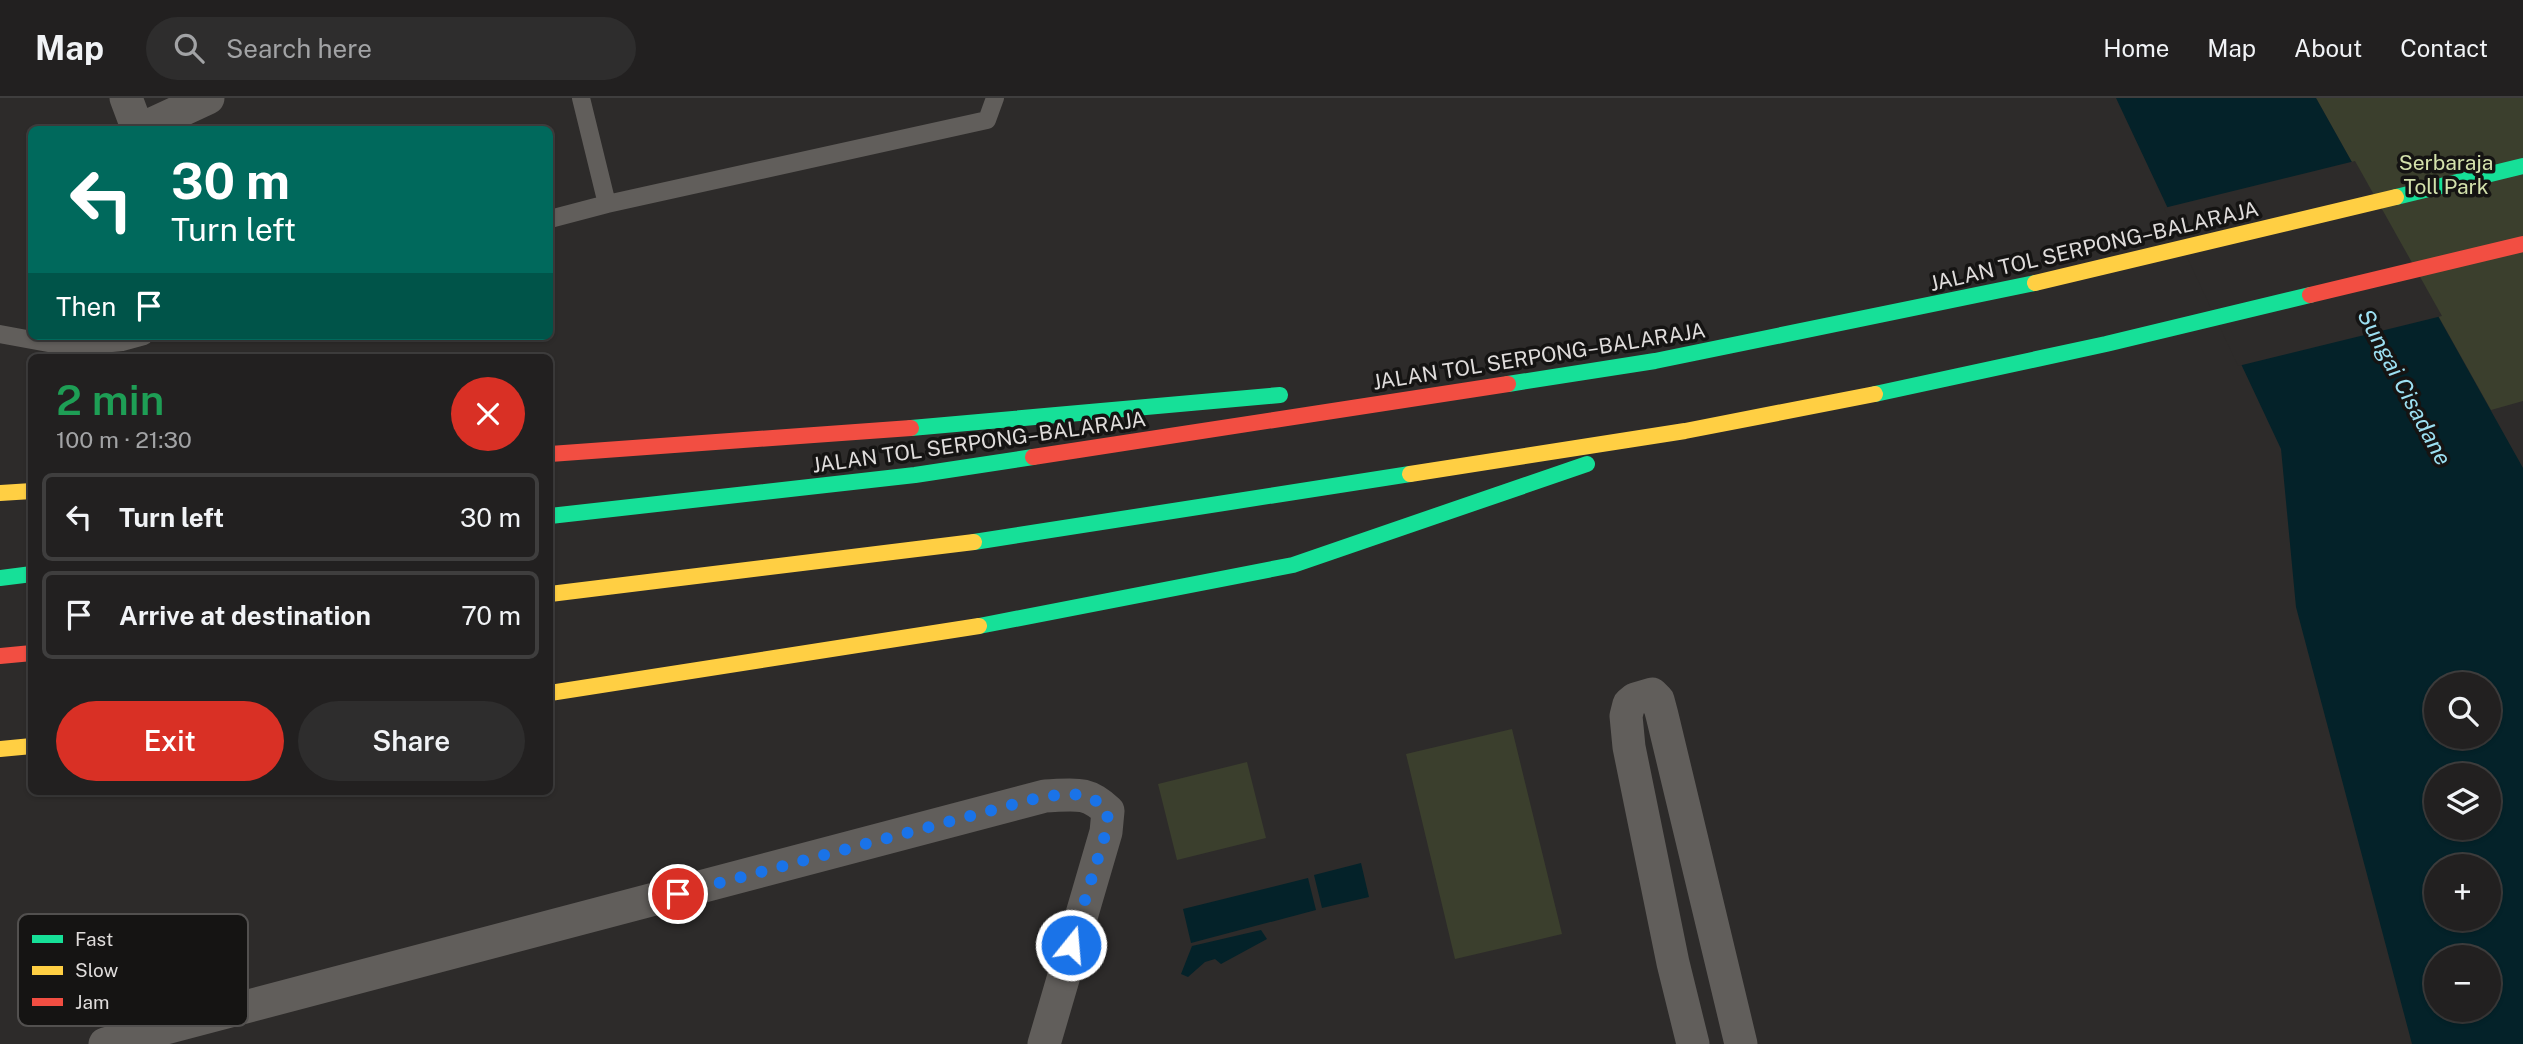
<!DOCTYPE html>
<html lang="en">
<head>
<meta charset="utf-8">
<style>
  body { margin:0; font-family:"Public Sans",sans-serif; background:#2e2d2d; color:#f1f3f6; height:100vh; display:flex; flex-direction:column; font-size:26px; white-space:nowrap }
  * { box-sizing:border-box; margin:0 }
  p { font-size:23px; color:#a2a3a5 }
  .icon { flex:none; width:38px; height:38px; fill:none; stroke:currentColor; stroke-width:2; stroke-linecap:round; stroke-linejoin:round }
  .map { position:relative; flex:1; overflow:hidden }
  .side { position:absolute; left:28px; top:256px; width:525px; height:441px; display:flex; flex-direction:column; background:#222020; border-radius:10px; box-shadow:0 2px 5px #0004,0 0 0 2px #3f3e3e }
  .side>* { flex:none }
  .guide { position:absolute; left:28px; top:28px; width:525px; height:214px; border-radius:10px; box-shadow:0 2px 5px #0004,0 0 0 2px #3f3e3e; background:#00695c; color:#fff; overflow:hidden }
  .tools { position:absolute; left:2424px; top:574px; display:grid; gap:14px }
  .tools a { display:grid; place-items:center; width:77px; height:77px; border-radius:50%; background:#222020; box-shadow:0 2px 5px #0004,0 0 0 2px #3f3e3e; font-size:35px }
  .pin { position:absolute; display:grid; place-items:center; width:60px; height:60px; color:#fff; margin:-30px; border:4px solid #fff; border-radius:50%; box-shadow:0 2px 7px #0007 }
  .me { position:absolute; width:77px; margin:-38px; rotate:17deg; stroke-linejoin:round; filter:drop-shadow(0 0 5px #0008) }
  .turn { display:flex; align-items:center; gap:24px; height:147px; padding:0 28px; font-size:32px }
  .turn .icon { width:91px; height:91px; stroke-width:2.5 }
  .turn b { display:block; font-size:49px; line-height:60px }
  .then { display:flex; align-items:center; height:66px; padding:0 28px; background:#0003; gap:14px; font-size:26px }
  .round { display:grid; place-items:center; flex:none; width:74px; height:74px; border-radius:37px; background:#2e2d2d }
  .summary { display:flex; align-items:center; justify-content:space-between; height:119px; padding:0 28px }
  h1 { font-size:42px; font-weight:600; line-height:52px; color:#1e9e55 }
  .primary-button { display:flex; gap:14px; margin-top:auto; padding:14px 28px }
  .primary-button a { flex:1; height:80px; border-radius:42px; background:#d93025; color:#fff; font-size:28px; font-weight:600; line-height:80px; text-align:center }
  .primary-button a+a { background:#2e2d2d; color:#f1f3f6 }
  ul { padding:0; list-style:none }
  li { display:flex; align-items:center; gap:21px; height:88px; margin:0 14px 10px; padding:0 14px; border:4px solid #3f3e3e; border-radius:10px }
  li div { flex:1 }
  li b { display:block; font-size:26px }
  li em { font-style:normal }
  header { display:flex; align-items:center; gap:42px; box-sizing:border-box; height:98px; padding:0 35px; background:#222020; border-bottom:2px solid #3f3e3e }
  header strong { font-size:33px }
  nav { display:flex; gap:38px; margin-inline-start:auto; font-size:24px }
  .search { width:490px; height:63px; background:#2e2d2d; display:flex; align-items:center; gap:18px; box-sizing:border-box; padding:0 24px; border-radius:38px; color:#a2a3a5; font-size:26px }
  .map>svg:first-child { display:block }
  .green { fill:#3b3f2d }
  .water { fill:#042229; fill-rule:evenodd }
  .pier { fill:#2d2b2a }
  .lines { fill:none; stroke-linecap:round; stroke-linejoin:round }
  .lane { stroke:#615e5b; stroke-width:18 }
  .street { stroke:#615e5b; stroke-width:33 }
  .fast { stroke:#16e098; stroke-width:16 }
  .slow { stroke:#ffcf43; stroke-width:16 }
  .jam { stroke:#f24e42; stroke-width:16 }
  .route { stroke:#1a73e8; stroke-width:12; stroke-dasharray:0 21.6 }
  .labels { text-anchor:middle; dominant-baseline:central; stroke-width:7; stroke-linejoin:round; paint-order:stroke }
  .park-label { font-size:21px; fill:#d3e1ac; stroke:#151413 }
  .street-label { font-size:21px; fill:#dfdcdb; stroke:#151413 }
  .water-label { font-size:23px; font-style:italic; fill:#9cdff1; stroke:#151413 }
  .key { fill:#151413; stroke:#52504f; stroke-width:2 }
  .key-label { font-size:19px; fill:#dfdcdb }
</style>
</head>
<body>
<header>
<strong>Map</strong>
<div class="search"><svg class="icon" aria-label="search" viewBox="0 0 24 24"><circle cx="10" cy="10" r="6"/><path d="M15 15l6 6"/></svg>Search here</div>
<nav><a>Home</a><a>Map</a><a>About</a><a>Contact</a></nav>
</header>
<div class="map">
<svg width="2523" height="946" viewBox="0 0 2523 946">
  <rect width="100%" height="100%" fill="#2d2b2a"/>
  <!-- green -->
  <path class="green" d="M2316 0H2523V303L2491 312Z
    M1512 631 1562 836 1455 861 1406 656Z
    M1247 664 1266 740 1177 762 1158 686Z"/>
  <!-- water -->
  <path class="water" d="M2116 0H2316L2523 370V946H2412L2296 509 2281 351ZM2436 586H2488V639H2436ZM2436 677H2488V730H2436ZM2436 768H2488V821H2436ZM2436 859H2488V912H2436Z
    M1361 765 1369 799 1322 810 1314 777Z
    M1308 780 1316 812 1191 845 1183 811Z
    M1261 832 1267 841 1221 866 1215 861 1205 864 1188 879 1181 876 1192 848Z"/>
  <!-- pier -->
  <path class="pier" d="M2355 63 2442 218 2238 268 2164 110Z"/>
  <g class="lines">
    <!-- lane -->
    <path class="lane" d="M607 106 987 22 995 0
      M550 121 607 106 581 0
      M0 236 70 249 122 244 144 238"/>
    <!-- street -->
    <path class="street" d="M126 0 138 32
      M139 32 208 0
      M105 946 1045 698C1074 697 1086 692 1108 713L1106 734 1044 946
      M1693 946 1673 865 1629 649 1626 618 1629 606 1635 601 1652 596 1658 602 1662 617 1741 946"/>
    <!-- fast -->
    <path class="fast" d="M2396 99 2523 68
      M1508 286 1655 263 2035 185
      M1875 296 2106 246 2310 197
      M911 330 1280 297
      M550 418 915 377 1033 359
      M974 444 1410 376
      M0 480 32 476
      M979 528 1293 467 1587 366"/>
    <!-- slow -->
    <path class="slow" d="M2035 185 2396 99
      M1410 376 1685 333 1875 296
      M0 395 32 393
      M550 496 974 444
      M550 595 979 528
      M0 651 32 648"/>
    <!-- jam -->
    <path class="jam" d="M2310 197 2523 146
      M550 356 911 330
      M1033 359 1508 286
      M0 558 32 555"/>
  </g>
  <g class="lines">
    <!-- route -->
    <path class="route" d="M678 796 1045 698C1074 697 1086 691 1108 713L1106 734 1071 847"/>
  </g>
  <g class="labels">
    <!-- park labels -->
    <g class="park-label">
      <text x="2446" y="64">Serbaraja<tspan x="2446" dy="24">Toll Park</tspan></text>
    </g>
    <!-- street labels -->
    <g class="street-label">
      <text transform="translate(2094 148) rotate(-13)">JALAN TOL SERPONG–BALARAJA</text>
      <text transform="translate(1539 258) rotate(-9)">JALAN TOL SERPONG–BALARAJA</text>
      <text transform="translate(979 344) rotate(-8)">JALAN TOL SERPONG–BALARAJA</text>
    </g>
    <!-- water labels -->
    <g class="water-label">
      <text transform="translate(2405 289) rotate(62)">Sungai Cisadane</text>
    </g>
  </g>
  <!-- legend -->
  <rect x="18" y="816" width="230" height="112" rx="10" class="key"/>
  <rect x="32" y="837" width="31" height="8" fill="#16e098"/>
  <rect x="32" y="868" width="31" height="9" fill="#ffcf43"/>
  <rect x="32" y="900" width="31" height="8" fill="#f24e42"/>
  <g class="key-label">
    <text x="75" y="848">Fast</text>
    <text x="75" y="879">Slow</text>
    <text x="75" y="911">Jam</text>
  </g>
</svg>
<div class="tools">
<a><svg class="icon" aria-label="search" viewBox="0 0 24 24"><circle cx="10" cy="10" r="6"/><path d="M15 15l6 6"/></svg></a>
<a><svg class="icon" aria-label="layers" viewBox="0 0 24 24"><path d="M12 4l9 5-9 5-9-5zM3 14l9 5 9-5"/></svg></a>
<a>+</a>
<a>−</a>
</div>
<div class="pin" style="left:678px;top:796px;background:#d93025"><svg class="icon" aria-label="arrive" viewBox="0 0 24 24"><path d="M6 21V4h12l-3 4 3 4H6"/></svg></div>
<svg class="me" style="left:1071px;top:847px" viewBox="-20 -20 40 40"><circle r="17" fill="#1a73e8" stroke="#fff" stroke-width="3"/><path d="M0-11L8 9 0 5-8 9z" fill="#fff"/></svg>
<div class="guide">
<div class="turn"><svg class="icon" aria-label="left" viewBox="0 0 24 24"><path d="M17 20v-9H6M10 6l-5 5 5 5"/></svg><div><b>30 m</b>Turn left</div></div>
<div class="then">Then<svg class="icon" aria-label="arrive" viewBox="0 0 24 24"><path d="M6 21V4h12l-3 4 3 4H6"/></svg></div>
</div>
<section class="side">
<div class="summary"><div><h1>2 min</h1><p>100 m · 21:30</p></div><a class="round" style="background:#d93025;color:#fff"><svg class="icon" aria-label="close" viewBox="0 0 24 24"><path d="M6 6l12 12M18 6L6 18"/></svg></a></div>
<ul>
<li><svg class="icon" aria-label="left" viewBox="0 0 24 24"><path d="M17 20v-9H6M10 6l-5 5 5 5"/></svg><div><b>Turn left</b></div><em>30 m</em></li>
<li><svg class="icon" aria-label="arrive" viewBox="0 0 24 24"><path d="M6 21V4h12l-3 4 3 4H6"/></svg><div><b>Arrive at destination</b></div><em>70 m</em></li>
</ul>
<div class="primary-button"><a>Exit</a><a>Share</a></div>
</section>
</div>
</body>
</html>
